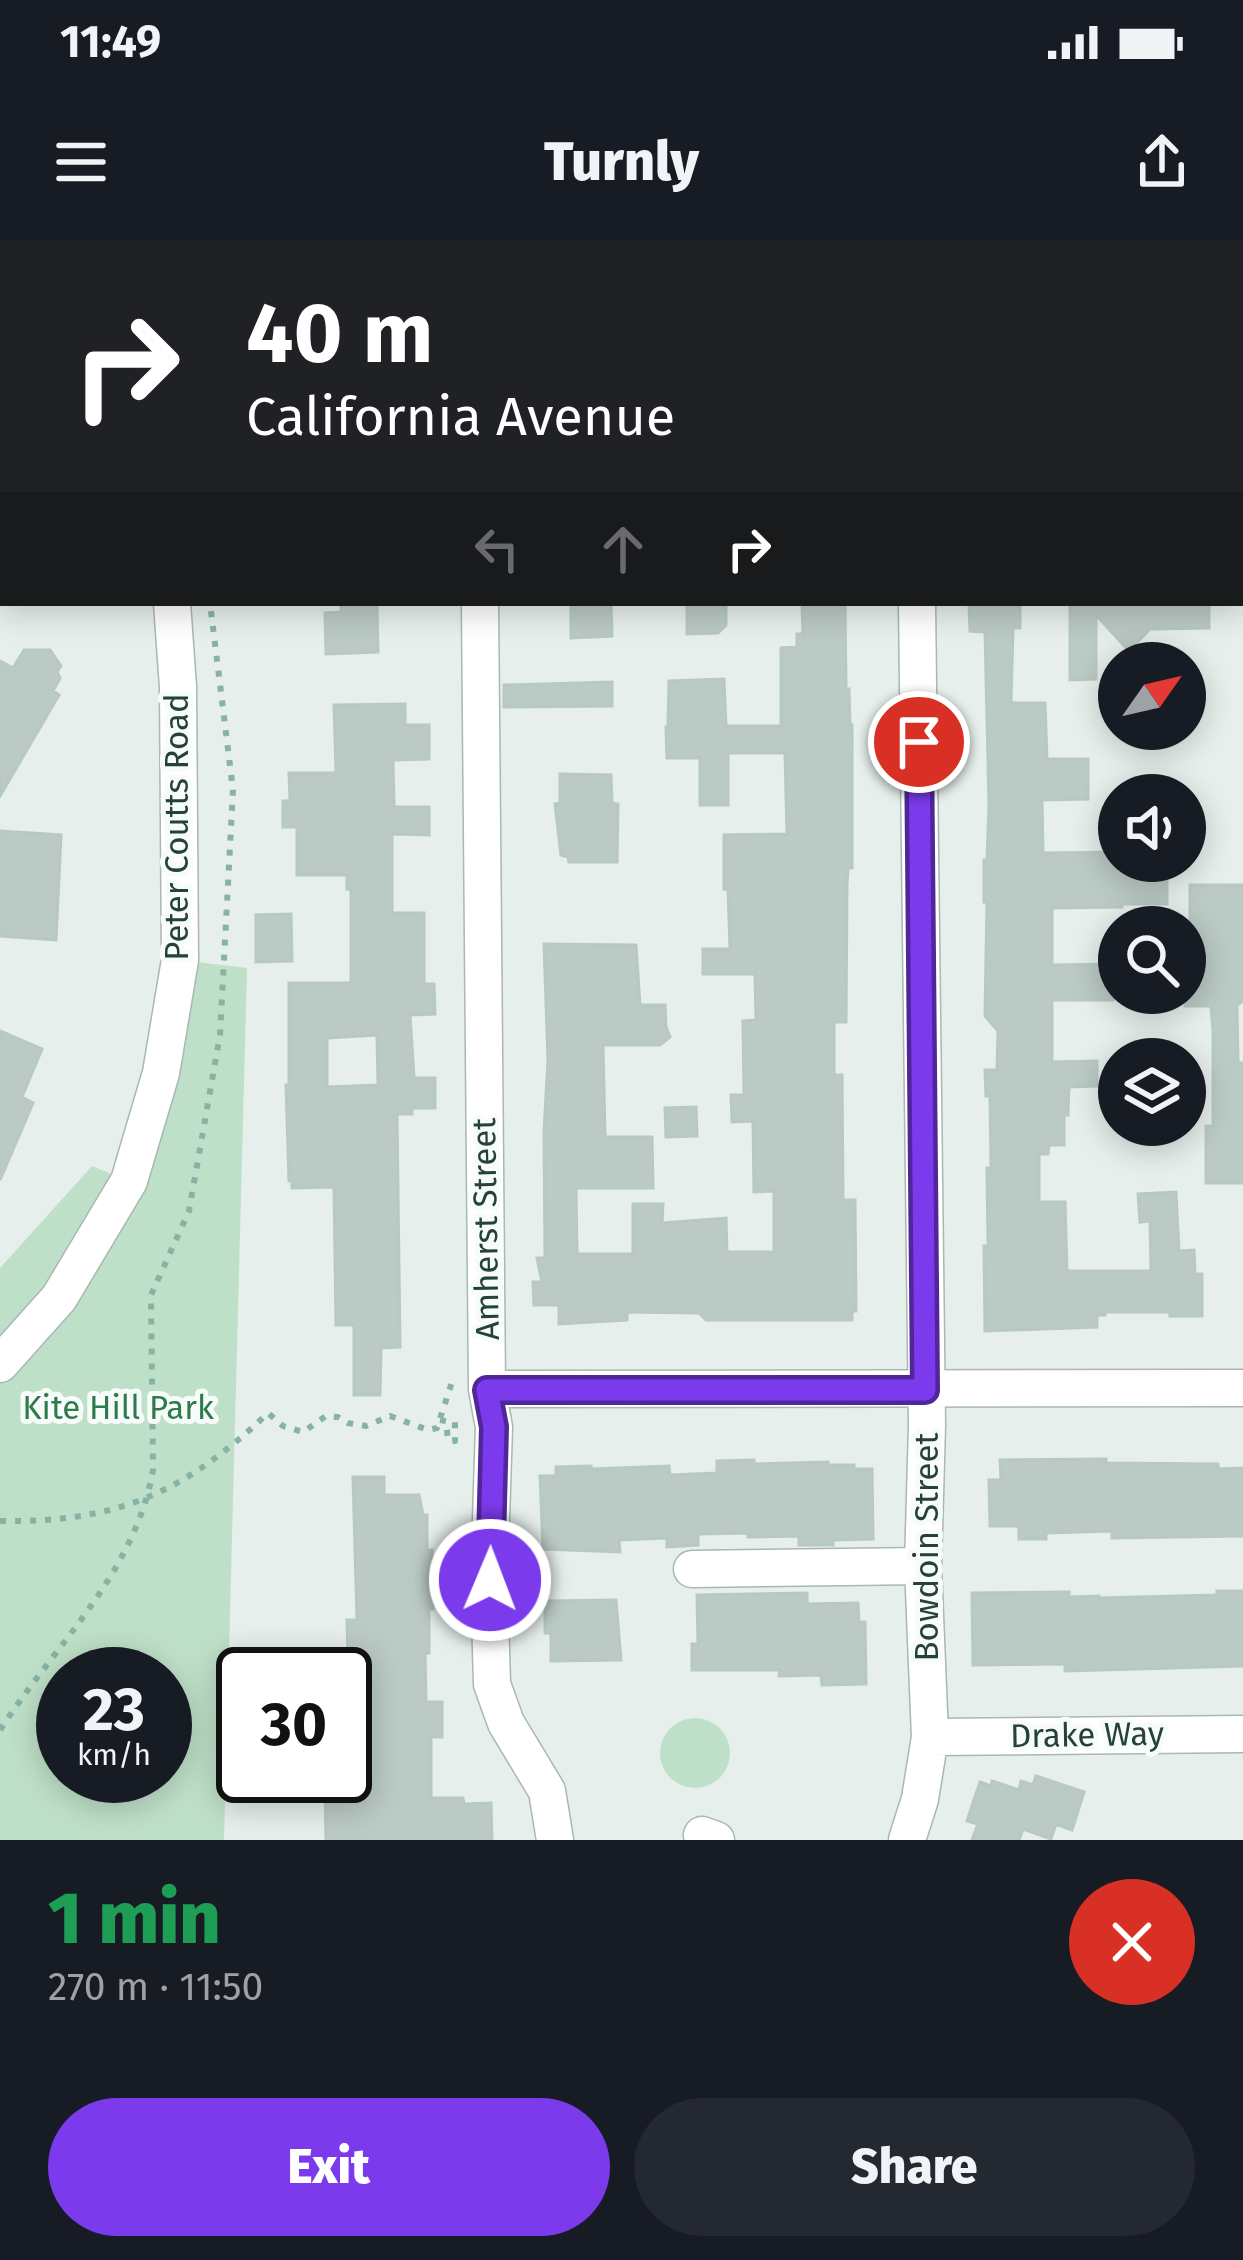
<!DOCTYPE html>
<html lang="en">
<head>
<meta charset="utf-8">
<style>
  body { margin:0; font-family:"Fira Sans",sans-serif; background:#242831; color:#f1f3f6; height:100vh; display:flex; flex-direction:column; font-size:45px; white-space:nowrap }
  * { box-sizing:border-box; margin:0 }
  p { font-size:39px; color:#9ea1a6 }
  .icon { flex:none; width:66px; height:66px; fill:none; stroke:currentColor; stroke-width:2; stroke-linecap:round; stroke-linejoin:round }
  .map { position:relative; height:1600px; overflow:hidden }
  .details { display:flex; flex-direction:column; background:#171b24; flex:1 }
  .details>* { flex:none }
  .guide { position:absolute; left:0px; top:0px; width:1245px; height:366px; box-shadow:0 6px 30px #0003; background:#202124; color:#fff; overflow:hidden }
  .needle { width:78px; rotate:56deg }
  .buttons { position:absolute; left:1098px; top:402px; display:grid; gap:24px }
  .buttons a { display:grid; place-items:center; width:108px; height:108px; border-radius:50%; background:#171b24; box-shadow:0 6px 30px #0003; font-size:60px }
  .speed { position:absolute; left:36px; top:1407px; display:flex; gap:24px; font-size:60px; font-weight:700; text-align:center }
  .speed>* { display:grid; place-content:center; width:156px; height:156px; border-radius:50%; background:#171b24; box-shadow:0 6px 30px #0003; line-height:1 }
  .speed small { font-size:30px; font-weight:400 }
  .speed .limit { border:6px solid #111; border-radius:18px; background:#fff; color:#111 }
  .pin { position:absolute; display:grid; place-items:center; width:102px; height:102px; color:#fff; margin:-51px; border:6px solid #fff; border-radius:50%; box-shadow:0 3px 12px #0007 }
  .me { position:absolute; width:132px; margin:-66px; rotate:1deg; stroke-linejoin:round; filter:drop-shadow(0 0 9px #0008) }
  .turn { display:flex; align-items:center; gap:42px; height:252px; padding:0 48px; font-size:54px }
  .turn .icon { width:156px; height:156px; stroke-width:2.5 }
  .turn b { display:block; font-size:84px; line-height:102px }
  .lanes { display:flex; align-items:center; height:114px; padding:0 48px; background:#0003; justify-content:center; gap:60px; direction:ltr }
  .lanes .off { opacity:.35 }
  .round { display:grid; place-items:center; flex:none; width:126px; height:126px; border-radius:63px; background:#242831 }
  .summary { display:flex; align-items:center; justify-content:space-between; height:204px; padding:0 48px }
  h1 { font-size:72px; font-weight:800; line-height:90px; color:#1e9e55 }
  .cta { display:flex; gap:24px; margin-top:auto; padding:24px 48px }
  .cta a { flex:1; height:138px; border-radius:72px; background:#7c3aed; color:#fff; font-size:48px; font-weight:800; line-height:138px; text-align:center }
  .cta a+a { background:#242831; color:#f1f3f6 }
  .status { display:flex; justify-content:space-between; align-items:center; height:84px; padding:0 60px; background:#171b24; direction:ltr }
  .status svg { height:33px; fill:currentColor }
  header { display:flex; justify-content:space-between; align-items:center; height:156px; padding:0 48px; background:#171b24; font-size:54px; font-weight:800 }
  .map>svg:first-child { display:block }
  .green { fill:#bfe0c8; fill-rule:evenodd }
  .building { fill:#bbcac4; stroke:#b8c9c2; stroke-width:3; fill-rule:evenodd }
  .lines { fill:none; stroke-linecap:round; stroke-linejoin:round }
  .minor-casing { stroke:#a8b8b2; stroke-width:39 }
  .path { stroke:#86b3a5; stroke-width:6; stroke-dasharray:6 9; stroke-linecap:butt }
  .minor { stroke:#fff; stroke-width:36 }
  .route-casing { stroke:#51269a; stroke-width:30 }
  .route { stroke:#7c3aed; stroke-width:21 }
  .labels { text-anchor:middle; dominant-baseline:central; stroke-width:10; stroke-linejoin:round; paint-order:stroke }
  .street-label { font-size:33px; fill:#24423a; stroke:#f7fbf9 }
  .park-label { font-size:33px; fill:#2d7a4b; stroke:#f7fbf9 }
</style>
</head>
<body>
<div class="status"><b>11:49</b><svg viewBox="0 0 49 12"><path d="M0 12V9h3v3zM5 12V6h3v6zM10 12V3h3v9zM15 12V0h3v12zM26 1h20v11H26zM47 4h2v5h-2z"/></svg></div>
<header><svg class="icon" aria-label="menu" viewBox="0 0 24 24"><path d="M4 6h16M4 12h16M4 18h16"/></svg>Turnly<svg class="icon" aria-label="share" viewBox="0 0 24 24"><path d="M12 15V3M7 8l5-5 5 5M5 13v7h14v-7"/></svg></header>
<div class="map">
<svg width="1243" height="1600" viewBox="0 0 1243 1600">
  <rect width="100%" height="100%" fill="#e6efeb"/>
  <!-- green -->
  <path class="green" d="M180 720 247 728 224 1600H0V1028L92 926 128 941ZM63 1434H165V1536H63Z
    M660 1513a35 35 0 1 1 70 0a35 35 0 1 1-70 0Z"/>
  <!-- building -->
  <path class="building" d="M341 363H377L378 412 326 414 325 373 341 372Z
    M571 363H611L612 396 571 398Z
    M687 363H726V385L718 393 687 394Z
    M802 363H845L846 449H849L850 485H852V628H848L847 645 846 782H834V835H842L843 960H855L856 1071H852V1080H706L699 1073 627 1072V1080L559 1084V1065H534L533 1042H542L537 1018H545L544 891 548 820 544 704 636 705 640 765H665L666 787 670 797 660 805H603L605 897H652L653 948H576L577 1014H633V964H663L662 983 726 978 727 1012H774V951L754 952 753 881 732 882 731 855H744L743 781 756 780 755 734H703V709H730L728 649H724V595L787 594 785 513H728V565H700V518H667L666 487H668L669 441 724 439 726 486H781V408L797 407V394H803Z
    M969 363H1020V388H1013L1011 463H1045L1047 519H1088V559L1042 560 1043 613 1119 612V621H1125V633H1167V664H1122V667L1052 668V725L1112 724 1113 760H1052V822L1097 821V846L1069 847 1068 875H1064V905H1049L1048 914H1039V962H1065L1067 1031H1151L1150 981 1140 982 1138 954 1176 952 1179 1011 1194 1010 1195 1034H1202V1076H1170V1072H1105V1075H1097V1087L985 1091 984 1006H988L987 928H991L990 856H986L985 830H997L998 791 985 776 987 662H984V620H987L989 565 985 392 970 391Z
    M1070 363H1209V388L1150 389 1129 411 1096 375V439L1070 440Z
    M24 410H50L61 426 57 432 60 438 53 451 59 455 0 556V421L13 428Z
    M612 442V466L504 467V445Z
    M405 464V485H429V519L393 520 394 567H429V595L392 594V673H424V744H434L435 774 410 775 414 838H435V868H412V874H397L400 1107 381 1108 380 1155H354V1085H336L334 947 292 948V941H289L286 845H289V743H351V649H347V635H297V587H283V561H290L289 533H336L334 465ZM377 795 378 845 327 847V798Z
    M560 534 611 535 612 563 618 564 617 622H569L568 617 561 615 555 564 560 563Z
    M0 591 61 595 56 700 0 696Z
    M1190 645H1243V761L1237 765 1238 823H1243V943H1206V886H1213V792L1211 766H1185V721L1190 720Z
    M291 674 292 721 256 722V675Z
    M0 791 42 809 22 857 33 863 0 940Z
    M696 867 697 896 666 897 665 868Z
    M1106 1219V1223L1218 1224V1229L1243 1228V1296L1112 1298V1291L1046 1293V1299H1019V1286H990L989 1240H1001L1000 1220Z
    M754 1220V1224L828 1222V1225H854V1229H872L873 1299 833 1300V1305H799V1296L748 1297V1293L698 1294V1305L667 1307V1298L619 1300 620 1312 543 1309 540 1236H556V1227L591 1226V1229L669 1226 670 1235 717 1233V1221Z
    M353 1237H384V1255H419L423 1275H427V1310H432L433 1369H429V1413H425L426 1462H442V1497H431V1558H463L464 1564 491 1563 492 1600H326L325 1547 365 1546 364 1454H349L347 1380H357Z
    M1217 1351H1243V1426L1065 1431V1424L973 1425 972 1353 1069 1352V1357L1099 1356V1358L1217 1355Z
    M807 1353V1364L858 1363 859 1382H865L866 1444 822 1445 821 1435 779 1436 780 1430H692V1404H698L697 1355Z
    M616 1360 621 1420 551 1421V1393H545V1361Z
    M1036 1536 1084 1552 1072 1590 1056 1584 1051 1599 1023 1589 1019 1600H972L978 1584 967 1581 980 1542 991 1546 992 1541 1019 1550 1021 1541 1033 1545Z"/>
  <g class="lines">
    <defs>
      <path id="minor" d="M117 0 118 3
        M478 0V3
        M914 0V3
        M1242 226H1243
        M480 363 487 1149 494 1187 489 1340 492 1444 506 1483 547 1551 555 1600
        M0 1124 59 1058 129 941 161 833 180 720 178 447 172 363
        M487 1149 1243 1148
        M692 1329 923 1326
        M930 1497 1243 1494
        M702 1595 716 1600
        M907 1600 920 1559 930 1497 923 1326 927 1185 917 363"/>
    </defs>
    <!-- minor casing -->
    <use href="#minor" class="minor-casing"/>
    <!-- path -->
    <path class="path" d="M158 0 159 3
      M440 1180 446 1181 448 1200 455 1201V1181H462
      M0 1281C117 1283 184 1253 268 1173L283 1186 303 1192 326 1176 338 1177 348 1183 366 1186 390 1176 428 1190 437 1188 452 1142
      M0 1490C55 1405 135 1333 153 1230L151 1055 189 971 220 795 233 550 210 363"/>
    <!-- minor -->
    <use href="#minor" class="minor"/>
  </g>
  <g class="lines">
    <defs>
      <path id="route" d="M490 1340 494 1187 487 1150H925L919 502"/>
    </defs>
    <!-- route casing -->
    <use href="#route" class="route-casing"/>
    <!-- route -->
    <use href="#route" class="route"/>
  </g>
  <g class="labels">
    <!-- street labels -->
    <g class="street-label">
      <text transform="translate(177 587) rotate(-90)">Peter Coutts Road</text>
      <text transform="translate(486 989) rotate(-91)">Amherst Street</text>
      <text transform="translate(927 1307) rotate(-90)">Bowdoin Street</text>
      <text transform="translate(1087 1495) rotate(-1)">Drake Way</text>
    </g>
    <!-- park labels -->
    <g class="park-label">
      <text x="118" y="1168">Kite Hill Park</text>
    </g>
  </g>
</svg>
<div class="buttons">
<a><svg class="needle" viewBox="-14 -14 28 28"><path d="M0-13l5 13h-10z" fill="#e53935"/><path d="M0 13l5-13h-10z" fill="#9ea1a6"/></svg></a>
<a><svg class="icon" aria-label="sound" viewBox="0 0 24 24"><path d="M4 9h4l5-4v14l-5-4H4zM17 9q2 3 0 6"/></svg></a>
<a><svg class="icon" aria-label="search" viewBox="0 0 24 24"><circle cx="10" cy="10" r="6"/><path d="M15 15l6 6"/></svg></a>
<a><svg class="icon" aria-label="layers" viewBox="0 0 24 24"><path d="M12 4l9 5-9 5-9-5zM3 14l9 5 9-5"/></svg></a>
</div>
<div class="speed"><div>23<small>km/h</small></div><div class="limit">30</div></div>
<div class="pin" style="left:919px;top:502px;background:#d93025"><svg class="icon" aria-label="arrive" viewBox="0 0 24 24"><path d="M6 21V4h12l-3 4 3 4H6"/></svg></div>
<svg class="me" style="left:490px;top:1340px" viewBox="-20 -20 40 40"><circle r="17" fill="#7c3aed" stroke="#fff" stroke-width="3"/><path d="M0-11L8 9 0 5-8 9z" fill="#fff"/></svg>
<div class="guide">
<div class="turn"><svg class="icon" aria-label="right" viewBox="0 0 24 24"><path d="M7 20v-9h11M14 6l5 5-5 5"/></svg><div><b>40 m</b>California Avenue</div></div>
<div class="lanes"><svg class="icon off" aria-label="left" viewBox="0 0 24 24"><path d="M17 20v-9H6M10 6l-5 5 5 5"/></svg><svg class="icon off" aria-label="ahead" viewBox="0 0 24 24"><path d="M12 20V5M6 11l6-6 6 6"/></svg><svg class="icon" aria-label="right" viewBox="0 0 24 24"><path d="M7 20v-9h11M14 6l5 5-5 5"/></svg></div>
</div>
</div>
<section class="details">
<div class="summary"><div><h1>1 min</h1><p>270 m · 11:50</p></div><a class="round" style="background:#d93025;color:#fff"><svg class="icon" aria-label="close" viewBox="0 0 24 24"><path d="M6 6l12 12M18 6L6 18"/></svg></a></div>
<div class="cta"><a>Exit</a><a>Share</a></div>
</section>
</body>
</html>
